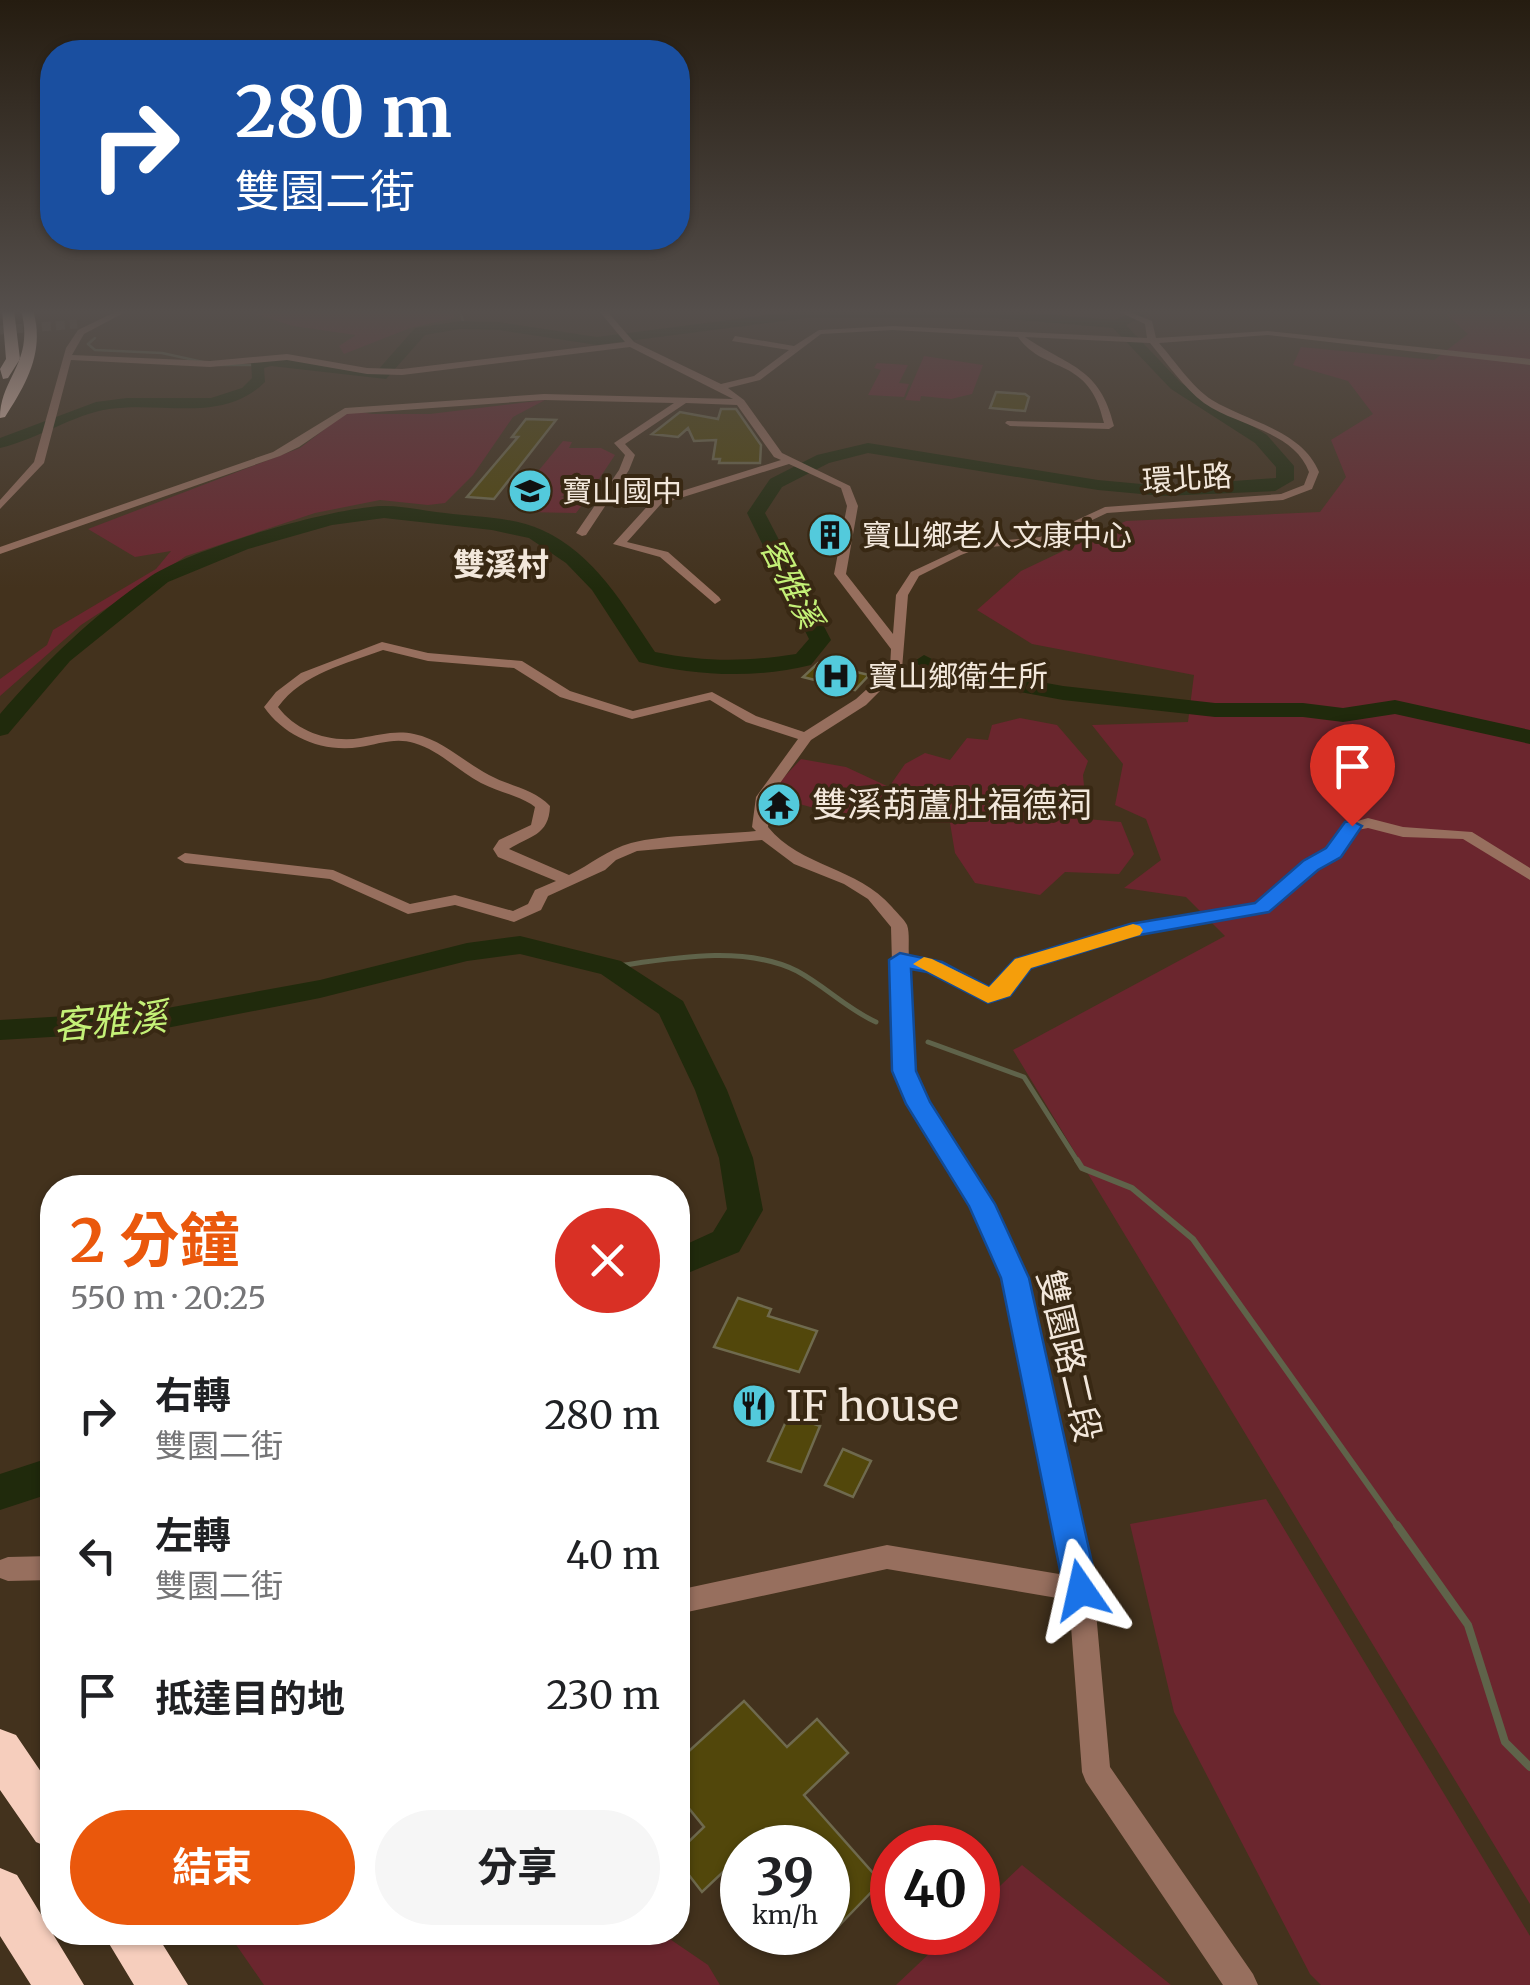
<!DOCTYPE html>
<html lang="zh-TW">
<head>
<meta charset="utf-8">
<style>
  body { margin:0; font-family:Merriweather,"Noto Sans TC",serif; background:#f6f6f6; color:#202124; height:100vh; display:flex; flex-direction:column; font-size:38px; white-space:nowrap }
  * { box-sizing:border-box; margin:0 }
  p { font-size:32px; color:#757577 }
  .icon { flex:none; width:55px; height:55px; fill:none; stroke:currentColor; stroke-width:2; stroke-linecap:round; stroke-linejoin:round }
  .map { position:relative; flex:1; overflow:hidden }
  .details { position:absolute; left:40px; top:1175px; width:650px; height:770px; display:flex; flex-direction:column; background:#fff; border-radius:40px; box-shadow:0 2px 8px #0004 }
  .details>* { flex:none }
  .banner { position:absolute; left:40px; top:40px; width:650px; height:210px; border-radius:40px; box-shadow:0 2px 8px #0004; background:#1a4fa0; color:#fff; overflow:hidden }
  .speed { position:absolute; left:720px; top:1825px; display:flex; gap:20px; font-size:50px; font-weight:700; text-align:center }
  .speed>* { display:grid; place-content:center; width:130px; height:130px; border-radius:50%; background:#fff; box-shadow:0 2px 8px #0004; line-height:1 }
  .speed small { font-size:25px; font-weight:400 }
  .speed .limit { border:15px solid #d22; background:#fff; color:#111 }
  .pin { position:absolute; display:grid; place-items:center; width:85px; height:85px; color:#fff; margin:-102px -42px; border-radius:50% 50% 50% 0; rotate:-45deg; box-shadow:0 0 10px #0007 }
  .pin .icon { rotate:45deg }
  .me { position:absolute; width:110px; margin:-55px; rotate:349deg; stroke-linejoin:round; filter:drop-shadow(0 0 8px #0008) }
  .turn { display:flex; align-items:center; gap:35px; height:210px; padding:0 30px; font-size:45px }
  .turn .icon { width:130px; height:130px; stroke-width:2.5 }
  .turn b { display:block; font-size:70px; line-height:85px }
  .round { display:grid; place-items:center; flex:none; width:105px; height:105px; border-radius:52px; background:#f6f6f6 }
  .summary { display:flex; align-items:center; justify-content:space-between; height:170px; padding:0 30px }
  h1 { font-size:60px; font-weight:700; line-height:75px; color:#ea580c }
  .action { display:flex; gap:20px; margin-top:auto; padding:20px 30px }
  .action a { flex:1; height:115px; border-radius:60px; background:#ea580c; color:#fff; font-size:40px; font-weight:700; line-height:115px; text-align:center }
  .action a+a { background:#f6f6f6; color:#202124 }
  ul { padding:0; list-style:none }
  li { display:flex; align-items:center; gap:30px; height:140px; padding:0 30px }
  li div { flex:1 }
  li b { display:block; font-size:38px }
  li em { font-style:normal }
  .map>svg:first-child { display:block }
  .green { fill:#6b262e }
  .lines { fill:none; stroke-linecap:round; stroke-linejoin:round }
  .stream-far3 { stroke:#5f634a; stroke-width:2.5 }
  .stream-far2 { stroke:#5f634a; stroke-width:5 }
  .stream-far1 { stroke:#5f634a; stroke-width:6 }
  .stream { stroke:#5f634a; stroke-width:8 }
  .river { fill:#202a0c; fill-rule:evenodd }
  .building { fill:#52470b; stroke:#6f6a4e; stroke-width:2.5 }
  .minor-tunnel { stroke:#5d4d3a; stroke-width:9; stroke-dasharray:9 5; stroke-linecap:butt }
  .minor { fill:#976f5e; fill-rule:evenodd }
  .highway { fill:#f6cebd; fill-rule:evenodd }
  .route { fill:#1a73e8; stroke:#114b97; stroke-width:2.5 }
  .slow { fill:#f59e0b }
  .labels { text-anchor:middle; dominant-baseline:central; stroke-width:8; stroke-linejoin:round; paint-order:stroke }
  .far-street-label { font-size:30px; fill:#f2e7db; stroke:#382813 }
  .far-poi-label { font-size:30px; fill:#f2e7db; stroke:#382813; text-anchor:start }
  .far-quarter-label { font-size:32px; font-weight:bold; fill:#f2e7db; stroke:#382813 }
  .far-water-label { font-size:32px; font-style:italic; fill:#c4f177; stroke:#382813 }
  .poi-label { font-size:35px; fill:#f2e7db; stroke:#382813; text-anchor:start }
  .street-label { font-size:35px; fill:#f2e7db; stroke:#382813 }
  .water-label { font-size:38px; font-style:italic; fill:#c4f177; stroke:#382813 }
  .near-poi-label { font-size:42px; fill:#f2e7db; stroke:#382813; text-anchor:start }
</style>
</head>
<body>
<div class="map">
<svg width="1530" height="1985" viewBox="0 0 1530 1985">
  <rect width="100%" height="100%" fill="#43321d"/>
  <!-- green -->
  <path class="green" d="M243 310H454V318L410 328 344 354 339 346 356 335 293 326Z
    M1426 310H1530V1904L1013 1050 1225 936 1186 897 1124 888 1161 860 1146 819 1115 805 1123 764 1092 725 1188 722 1194 675 1032 644 977 610 1021 571 1126 521 1320 512 1346 477 1331 440 1373 414 1348 381 1293 365 1301 347 1434 360 1468 334 1445 313Z
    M924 356 983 365 972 394 951 399 921 396 920 401 905 400Z
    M877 363 908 365 899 383 909 384 904 397 868 395 881 370 874 368Z
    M545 400 513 417 473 475 445 503 428 505 380 500 315 513 186 556 81 625 0 696V679L47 645 53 630 156 569 171 551 135 557 88 529 300 448 350 410 372 414H430Z
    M563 441 572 442 569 448H601L615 455 593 488 560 497 586 500 576 513 523 512 534 496 548 497 534 492 522 505 511 504Z
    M1020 718 1057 725 1088 761 1083 775 1087 819 1121 822 1134 854 1119 874 1065 872 1040 895 975 883 955 853 950 823C889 820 826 819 770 792L801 759 846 767 889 787 905 764 925 753 950 760 967 738 988 740 992 725Z
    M1266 1499 1530 1936V1985H1321L1310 1974 1174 1712 1130 1524Z
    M1022 1865 1171 1985H896L951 1933 978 1932V1907Z
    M228 1933H661L708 1965 720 1985H264Z"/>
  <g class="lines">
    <!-- stream-far3 -->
    <path class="stream-far3" d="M460 310 463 322 468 325
      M95 338 88 344 95 350 162 353 203 362
      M219 365H256"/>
    <!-- stream-far2 -->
    <path class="stream-far2" d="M611 967C668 959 743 944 797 971 825 986 847 1009 876 1022
      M928 1042 1024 1077 1078 1162"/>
    <!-- stream-far1 -->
    <path class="stream-far1" d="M1077 1160 1082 1168 1132 1188 1193 1239 1398 1527"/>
    <!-- stream -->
    <path class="stream" d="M1397 1525 1468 1625 1505 1742 1530 1767"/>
    <!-- river -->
    <path class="river" d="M806 310H995L1115 320 1137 310H1155L1126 325 1181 383 1267 435 1294 466V480L1275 491 1163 496 1098 490 868 453 829 463 782 487 765 513 831 640 811 665C753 679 697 676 639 662L592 590 566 563 529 538 492 530 384 518 332 525 248 549 168 582 70 661 8 734 0 736V714C45 662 93 615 151 576 194 548 333 507 384 506 404 506 425 511 445 513 476 517 514 517 542 530 595 554 624 606 655 652 704 662 746 662 796 654L809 639 747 513 770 479 817 455 868 443 1098 480 1163 486 1276 478V467L1255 443 1171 389 1113 328 995 318H806L597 345 499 330 460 329 425 335 386 379 271 366 264 368 265 382C222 424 163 401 109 409 72 415 38 439 0 448V438L96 402 127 398H211L242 388 252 378 251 362C295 351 333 368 377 371L415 328 460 321 499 322 597 337Z
      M924 655 950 668 939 675 913 662Z
      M975 670 1063 686 1215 703H1303L1343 708 1395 700 1530 730V744L1395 714 1343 722 1303 717H1215L1063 700 967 682 964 677 967 672Z
      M520 936 621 961 683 1001 727 1090 753 1158 763 1210 739 1252 678 1277V1248L713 1232 727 1209 719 1158 695 1090 659 1014 601 974 520 954 467 961 320 998 151 1031 0 1040V1020L151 1011 320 980 467 943Z
      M52 1457V1493L0 1510V1474Z"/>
  </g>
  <!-- building -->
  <path class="building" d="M996 392 1025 394 1029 397 1025 411 990 408Z
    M721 409H736L761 445 760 463H719L720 459H713L716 440 694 441 688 428 678 437 652 434 680 412 718 419Z
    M526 419 556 420 494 499 467 497 518 437H512Z
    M818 663 869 675 855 690 803 677Z
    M738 1298 771 1309 768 1316 817 1331 799 1372 714 1347Z
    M750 1391 769 1398 758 1420 739 1414Z
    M789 1415 820 1426 801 1472 768 1461Z
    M843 1449 871 1461 853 1497 825 1485Z
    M744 1701 787 1747 817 1719 848 1753 804 1795 881 1882 828 1937V1848H742V1854L702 1892 678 1861V1852L704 1827 678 1795V1761Z"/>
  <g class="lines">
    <!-- minor-tunnel -->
    <path class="minor-tunnel" d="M0 330 77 324"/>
    <!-- minor -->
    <path class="minor" d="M119 310H129L84 334 72 355 210 361 287 354 367 368 402 369 625 342 598 310H606L634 342 721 384 754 376 789 350 732 341 735 336 794 346 819 330 893 326 1147 338 1145 324 1115 310H1125L1152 321 1156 338 1268 331 1530 359V365L1268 335 1159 343C1175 361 1192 387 1212 400 1248 422 1302 430 1319 472L1312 489 1283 500 1107 513 1046 542 979 548 961 555 919 576 908 595 902 669 866 705 811 740 770 797 768 827C800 867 858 867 892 907 896 912 904 919 907 925 910 933 908 947 909 957L940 963 989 989 995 987 1017 959 1130 925 1257 904 1305 862 1328 850 1347 824 1368 818 1403 827 1472 832 1530 868V880L1463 839 1403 837 1368 828 1357 830 1338 856 1317 868 1268 911 1133 935 1029 967 1007 995 994 1000H982L929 971 909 967 913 1071 927 1103 991 1203 1026 1278 1094 1590 1110 1767 1253 1974 1258 1985H1223L1086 1782 1082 1772 1069 1600 887 1569 678 1614V1590L887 1545 1065 1575 1004 1278 972 1205 908 1104 895 1071 891 927 868 899 844 884 794 864 762 840 637 851 616 860 605 870 548 896 541 910 514 922 455 905 408 914 330 879 185 863 177 858 185 853 333 870 410 904 455 895 513 911 528 904 535 890 556 881 498 857 493 849 499 840 531 825 535 807 531 804C515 795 497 791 481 783 458 771 439 750 414 743 396 737 378 744 360 747 323 753 285 737 264 707L276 692 301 673 382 642 428 653 522 661 570 691 633 711 712 692 756 716 804 732 856 699 890 668 891 649 834 574 847 506 841 488 789 464 661 504 627 542 668 552 719 597 721 600 715 604 660 557 613 544 653 500 781 460 774 457 737 405 686 403 625 444 635 455 629 470 586 535 582 536 576 533 619 470 625 455 614 443 674 403 544 400 347 414 299 447 280 456 0 554V547L273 452 345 408 544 394 733 399 630 347 402 375 367 374 287 360 210 367 71 360 44 463 0 509V500L34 462 66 348 78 330ZM893 330 1018 337C1045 375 1089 355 1104 423L1007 421 1005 423 1010 426 1109 429 1114 426C1100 367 1069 367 1025 337L1150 343C1166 362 1184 388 1204 403 1237 426 1294 431 1309 472L1304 485 1281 494 1105 507 1040 537 973 543 911 572 896 595 893 634 846 574 858 506 850 486 782 453 744 400 728 388 760 380 821 334ZM383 650 428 661 514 668 560 697 632 719 710 700 746 722 798 739 756 797 752 827 756 831C719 835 665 834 631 843 608 849 590 865 569 875L509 849C529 836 549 836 550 806 534 789 509 786 489 775 464 762 443 740 414 734 396 730 379 735 361 738 330 743 297 732 278 707 303 673 346 664 383 650Z
      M52 1556V1580L8 1581 0 1578V1560L8 1557Z"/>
    <!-- highway -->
    <path class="highway" d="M2 310H14L20 359 8 378 3 379 0 369 6 359Z
      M21 310H33C45 351 27 383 5 417L0 418C0 377 35 363 21 310Z
      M0 1729 16 1735 52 1788V1849L36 1842 0 1790Z
      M0 1868 17 1875 84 1985H31L0 1936Z
      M102 1932H155L188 1985H134Z"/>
  </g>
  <!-- sky -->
  <linearGradient id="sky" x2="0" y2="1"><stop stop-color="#251c10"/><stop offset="0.53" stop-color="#554f4c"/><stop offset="1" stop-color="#554f4c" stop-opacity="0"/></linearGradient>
  <rect width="1530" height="588" fill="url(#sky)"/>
  <!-- route -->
  <path class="route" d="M1352 821 1362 826 1341 857 1318 870 1269 912 1134 936 1031 968 1010 996 988 1003 927 972 911 969 916 1071 930 1102 995 1204 1029 1278 1098 1590 1093 1601 1081 1606 1069 1601 1064 1590 1001 1278 969 1206 906 1104 892 1071 889 960 900 953 942 962 989 987 1015 959 1130 924 1255 903 1303 861 1326 848 1345 822Z"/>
  <!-- slow -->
  <path class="slow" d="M1133 924 1140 926 1143 930 1140 935 1031 968 1010 996 988 1003 913 964 924 957 932 959 989 987 1015 959Z"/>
  <!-- icons -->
  <defs>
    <symbol id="school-disc" viewBox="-11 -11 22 22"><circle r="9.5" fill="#53cadc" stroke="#382813"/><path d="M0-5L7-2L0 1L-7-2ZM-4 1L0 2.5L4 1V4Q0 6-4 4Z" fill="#111"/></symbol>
    <symbol id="building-disc" viewBox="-11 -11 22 22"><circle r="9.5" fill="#53cadc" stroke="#382813"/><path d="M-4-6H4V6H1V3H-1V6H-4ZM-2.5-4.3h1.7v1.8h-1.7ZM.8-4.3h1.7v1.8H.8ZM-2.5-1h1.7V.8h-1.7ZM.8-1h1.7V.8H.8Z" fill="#111"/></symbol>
    <symbol id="hospital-disc" viewBox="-11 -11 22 22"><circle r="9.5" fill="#53cadc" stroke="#382813"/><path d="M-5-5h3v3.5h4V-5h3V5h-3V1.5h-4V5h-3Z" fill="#111"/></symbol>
    <symbol id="temple-disc" viewBox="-11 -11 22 22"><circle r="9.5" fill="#53cadc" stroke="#382813"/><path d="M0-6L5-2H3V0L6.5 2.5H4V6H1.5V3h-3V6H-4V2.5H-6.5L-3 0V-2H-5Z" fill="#111"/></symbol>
    <symbol id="restaurant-disc" viewBox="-11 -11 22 22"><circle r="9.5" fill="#53cadc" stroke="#382813"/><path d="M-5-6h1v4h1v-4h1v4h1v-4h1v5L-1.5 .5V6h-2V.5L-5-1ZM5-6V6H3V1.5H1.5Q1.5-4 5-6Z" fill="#111"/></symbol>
  </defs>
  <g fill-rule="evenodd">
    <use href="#school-disc" x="505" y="466" width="50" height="50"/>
    <use href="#building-disc" x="805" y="510" width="50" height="50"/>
    <use href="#hospital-disc" x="811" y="651" width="50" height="50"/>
    <use href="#temple-disc" x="754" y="780" width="50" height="50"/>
    <use href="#restaurant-disc" x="729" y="1381" width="50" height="50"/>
  </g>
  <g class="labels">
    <!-- far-street labels -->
    <g class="far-street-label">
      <text transform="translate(1187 478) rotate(-4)">環北路</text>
    </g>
    <!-- far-poi labels -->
    <g class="far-poi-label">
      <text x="562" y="491">寶山國中</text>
      <text x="862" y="535">寶山鄉老人文康中心</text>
      <text x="868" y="676">寶山鄉衛生所</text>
    </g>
    <!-- far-quarter labels -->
    <g class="far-quarter-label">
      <text x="501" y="565">雙溪村</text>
    </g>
    <!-- far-water labels -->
    <g class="far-water-label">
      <text transform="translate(791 583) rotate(63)">客雅溪</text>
    </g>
    <!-- poi labels -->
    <g class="poi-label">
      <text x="812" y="805">雙溪葫蘆肚福德祠</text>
    </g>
    <!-- street labels -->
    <g class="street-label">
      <text transform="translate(1069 1356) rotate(77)">雙園路二段</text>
    </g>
    <!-- water labels -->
    <g class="water-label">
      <text transform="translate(110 1021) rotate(-5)">客雅溪</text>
    </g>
    <!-- near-poi labels -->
    <g class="near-poi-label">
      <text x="786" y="1406">IF house</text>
    </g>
  </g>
</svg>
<div class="speed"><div>39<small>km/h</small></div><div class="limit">40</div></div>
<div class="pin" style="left:1352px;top:826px;background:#d93025"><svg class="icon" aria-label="arrive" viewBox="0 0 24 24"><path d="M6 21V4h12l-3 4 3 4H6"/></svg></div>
<svg class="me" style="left:1081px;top:1590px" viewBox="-20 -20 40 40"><path d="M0-17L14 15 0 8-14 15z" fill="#1a73e8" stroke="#fff" stroke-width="4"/></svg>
<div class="banner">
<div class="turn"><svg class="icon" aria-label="right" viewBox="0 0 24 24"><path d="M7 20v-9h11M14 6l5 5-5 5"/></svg><div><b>280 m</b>雙園二街</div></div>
</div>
<section class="details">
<div class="summary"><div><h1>2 分鐘</h1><p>550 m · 20:25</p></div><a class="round" style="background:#d93025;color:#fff"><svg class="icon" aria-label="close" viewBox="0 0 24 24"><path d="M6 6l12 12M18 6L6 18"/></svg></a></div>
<ul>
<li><svg class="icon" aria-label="right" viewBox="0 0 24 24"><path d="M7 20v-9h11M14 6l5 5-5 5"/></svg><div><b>右轉</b><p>雙園二街</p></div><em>280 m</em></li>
<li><svg class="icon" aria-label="left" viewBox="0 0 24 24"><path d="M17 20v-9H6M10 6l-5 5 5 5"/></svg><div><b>左轉</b><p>雙園二街</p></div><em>40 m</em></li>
<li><svg class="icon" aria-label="arrive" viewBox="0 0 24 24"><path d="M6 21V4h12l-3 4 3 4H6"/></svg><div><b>抵達目的地</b></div><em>230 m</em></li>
</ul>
<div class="action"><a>結束</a><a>分享</a></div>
</section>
</div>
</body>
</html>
